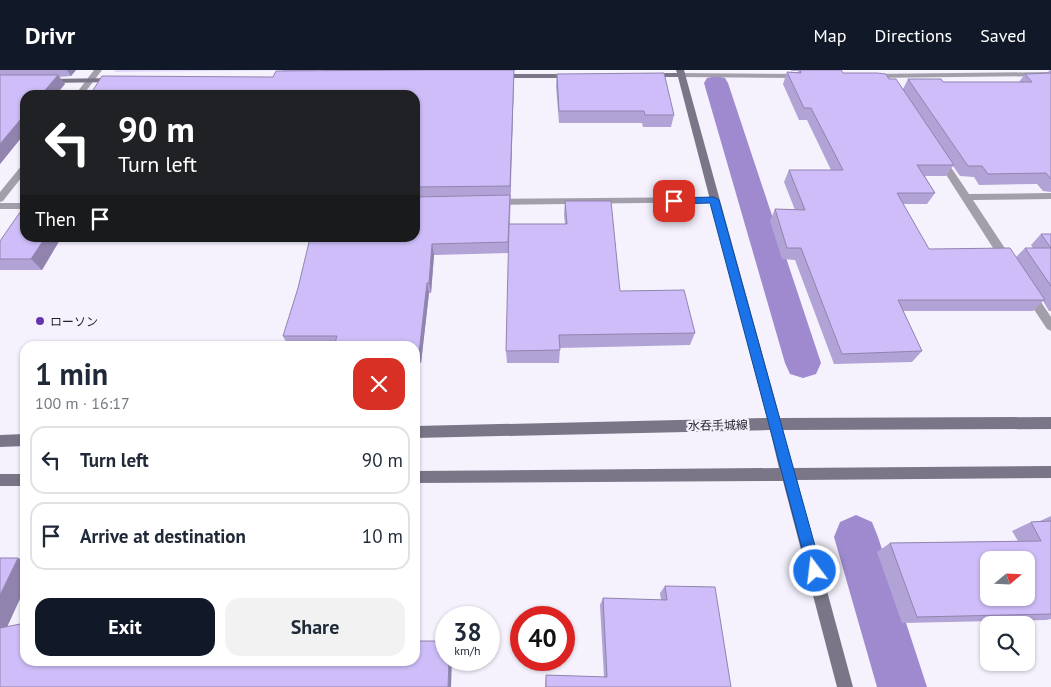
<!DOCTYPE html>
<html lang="en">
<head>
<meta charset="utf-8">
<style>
  body { margin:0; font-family:"PT Sans","Noto Sans JP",sans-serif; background:#f2f2f3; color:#1f2937; height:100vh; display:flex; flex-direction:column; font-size:19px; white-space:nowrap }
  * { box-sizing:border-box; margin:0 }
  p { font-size:16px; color:#747a83 }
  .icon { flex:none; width:28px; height:28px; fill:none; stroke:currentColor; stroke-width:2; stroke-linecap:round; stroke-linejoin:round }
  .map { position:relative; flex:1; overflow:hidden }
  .drawer { position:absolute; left:20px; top:271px; width:400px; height:325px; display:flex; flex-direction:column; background:#fff; border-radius:15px; box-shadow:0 1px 4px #0004 }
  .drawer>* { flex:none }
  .hud { position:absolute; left:20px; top:20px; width:400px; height:152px; border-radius:15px; box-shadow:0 1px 4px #0004; background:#202124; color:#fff; overflow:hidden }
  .needle { width:32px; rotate:71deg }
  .tools { position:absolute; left:980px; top:481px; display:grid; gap:10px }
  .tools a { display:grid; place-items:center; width:55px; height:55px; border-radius:10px; background:#fff; box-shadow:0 1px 4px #0004; font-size:25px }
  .speed { position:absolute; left:435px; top:536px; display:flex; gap:10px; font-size:25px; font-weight:700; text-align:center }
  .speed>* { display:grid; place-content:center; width:65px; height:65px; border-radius:50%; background:#fff; box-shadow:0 1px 4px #0004; line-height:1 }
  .speed small { font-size:12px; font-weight:400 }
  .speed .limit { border:8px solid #d22; background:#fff; color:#111 }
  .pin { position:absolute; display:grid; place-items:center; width:42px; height:42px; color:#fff; margin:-21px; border-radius:10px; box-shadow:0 2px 8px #0006 }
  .me { position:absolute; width:55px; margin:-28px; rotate:345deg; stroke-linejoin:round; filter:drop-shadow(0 0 4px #0008) }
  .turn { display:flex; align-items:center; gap:18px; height:105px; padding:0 15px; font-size:22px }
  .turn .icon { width:65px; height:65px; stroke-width:2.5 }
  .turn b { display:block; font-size:35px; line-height:42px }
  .then { display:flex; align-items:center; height:48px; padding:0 15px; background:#0003; gap:10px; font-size:19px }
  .round { display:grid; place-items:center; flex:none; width:52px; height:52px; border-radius:15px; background:#f2f2f3 }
  .head { display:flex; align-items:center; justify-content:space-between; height:85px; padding:0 15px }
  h1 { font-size:30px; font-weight:700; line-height:38px }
  .action { display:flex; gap:10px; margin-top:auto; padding:10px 15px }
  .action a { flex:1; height:58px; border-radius:15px; background:#111827; color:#fff; font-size:20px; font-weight:700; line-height:58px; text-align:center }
  .action a+a { background:#f2f2f3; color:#1f2937 }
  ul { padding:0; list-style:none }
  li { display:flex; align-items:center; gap:15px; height:68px; margin:0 10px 8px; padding:0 5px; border:2px solid #e0e1e3; border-radius:15px }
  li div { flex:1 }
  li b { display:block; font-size:19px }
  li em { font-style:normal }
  header { display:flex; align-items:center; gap:30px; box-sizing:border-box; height:70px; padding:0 25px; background:#111827; color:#fff }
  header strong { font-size:24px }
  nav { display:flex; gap:28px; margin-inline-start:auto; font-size:18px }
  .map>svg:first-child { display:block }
  .green { fill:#dfd6fa }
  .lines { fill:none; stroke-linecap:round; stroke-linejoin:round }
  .canal { fill:#9f8ad0; fill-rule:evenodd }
  .street { fill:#a29fab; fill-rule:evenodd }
  .secondary { fill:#7a7687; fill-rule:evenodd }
  .wall { fill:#b1a3d5 }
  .shaded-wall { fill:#9084ae }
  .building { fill:#cebdf8; stroke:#9084ae; fill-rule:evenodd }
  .route { fill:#1a73e8; stroke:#114b97 }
  .poi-dot { fill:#6635ad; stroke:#f5f2fe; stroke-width:2 }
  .labels { text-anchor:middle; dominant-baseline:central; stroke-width:4.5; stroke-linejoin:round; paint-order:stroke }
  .poi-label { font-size:12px; fill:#221f29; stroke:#f5f2fe; text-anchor:start }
  .street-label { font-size:12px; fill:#221f29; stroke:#f5f2fe }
</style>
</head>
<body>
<header>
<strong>Drivr</strong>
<nav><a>Map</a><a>Directions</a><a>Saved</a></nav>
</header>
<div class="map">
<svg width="1051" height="617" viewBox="0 0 1051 617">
  <rect width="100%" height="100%" fill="#f5f2fe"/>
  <!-- green -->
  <path class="green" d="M116 0H309L114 2Z"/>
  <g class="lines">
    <!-- canal -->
    <path class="canal" d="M716 6 725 8 728 13 821 293 816 304 803 308 790 304 785 293 704 13 707 8Z
      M856 445 872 452 878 467 927 617H877L834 467 840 452Z"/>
    <!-- street -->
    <path class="street" d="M94 0H102L83 25H75Z
      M1051 2V6L871 8 867 6 871 4Z
      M678 3 801 4 805 6 801 8 681 7 677 5Z
      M941 86 944 87 969 124 1051 123V129L973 130 1012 189 1013 192 1012 195H1004L936 89Z
      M25 94V103L3 131 0 132V122L22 95Z
      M714 127 718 128V132L492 135 487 132 492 129Z
      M0 133H25V139H0Z
      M1029 219 1033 220 1051 247V261L1047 259 1023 223Z"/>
    <!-- secondary -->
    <path class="secondary" d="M676 0H684L780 348 1051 347V359L783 360 793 398 1051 396V408L797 410 853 617H837L783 411 415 413V401L779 398 770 360 415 368V356L767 348 678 7H647L643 5 647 3H677Z
      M494 4H572L576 6 572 8H494Z
      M115 8 119 10 118 12 45 13 41 11 45 9Z
      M25 364V376L0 377V365Z
      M0 404H25V416H0Z"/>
  </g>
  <!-- wall -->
  <path class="wall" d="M0 0H76L71 6 59 7 65 14 25 25V63L0 94Z
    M282 0H315L314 1H323V0H514L510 154H565L564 145 565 131 620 221 695 263 690 275 560 278 559 293H507L506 281 509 183 434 185 431 223H429L421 293H415V276H288L283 266 415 168V25L273 7 283 1Z
    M791 0H841L843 3 889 9 903 19 908 9 943 12H1019L1025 4 1047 3 1050 0H1037H1051V122L1043 121 1037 114 979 115 974 107 960 106 953 96 946 106H925L935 123 927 134H903L929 179 1016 187 1025 178H1033L1031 175 1041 164H1051V241H1049L1043 231 1033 241H903L922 281 912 292 834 294 795 190 782 189 770 151 775 139 795 140 784 112 789 100H831L807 50H799L783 14 787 2H798V1H791Z
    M557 4 674 45 671 57H643L642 53H559L556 16Z
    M25 168H61L42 200H0V171Z
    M1051 446V549L1046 550 902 553 877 482 890 473 1018 471 1012 461 1031 452 1040 451Z
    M665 516 731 617H545L546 605 604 607 600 535 603 528 661 530 660 523Z"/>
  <!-- shaded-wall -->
  <path class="shaded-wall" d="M67 0H76L71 6Z
    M514 0V10L510 127V116Z
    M58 5 65 14 56 25H41Z
    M25 44V63L0 94V74Z
    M45 168H61L42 200 31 189Z
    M432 174 434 185 431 223 429 213Z
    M427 213 429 223 421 293 419 283Z
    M18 488 25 491V518L3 566 0 565V525Z
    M449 590H452L451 617H448Z"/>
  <!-- building -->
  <path class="building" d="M424 0H514L510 116 415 117V25H90L102 6 273 7 276 1Z
    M800 0H841L843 3H877L886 4 889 9H896L954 95H917L935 123H897L929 179 1010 178 1045 230H898L922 281 842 284 801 178H787L775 139 805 140 789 100H843L811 38H804L787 2 801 3Z
    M664 3 674 45H645L644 41H559L557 4Z
    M1051 3V109L1046 103 988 104 982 96H968L908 9H941L943 12H1032L1025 4Z
    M0 5H58L41 25H25V44L0 74Z
    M510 125 508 172 432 174 429 213H427L419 283H415V276H334L337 266H283L298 218 310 168H415V127Z
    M565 131H611L620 221 684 220 695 263 559 265 560 280 506 281 509 154H567Z
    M25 135V168H45L31 189H0V171Z
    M1041 164H1051V216L1025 178H1051Z
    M1051 451V544L917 547 890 473 1041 471 1031 452ZM989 490H1026V528H989Z
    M0 488H18L0 525Z
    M665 516 715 517 731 617H546V605L607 607 603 528 667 530Z
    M25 553V591H415V571H446V590H449L448 617H0V558Z"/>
  <!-- route -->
  <path class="route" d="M714 127 719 130 822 501 820 506 815 508 810 506 808 501 710 133 674 134 670 131 674 128Z"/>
  <!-- markers -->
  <circle class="poi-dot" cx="40" cy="251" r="5"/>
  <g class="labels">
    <!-- poi labels -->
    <g class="poi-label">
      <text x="50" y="251">ローソン</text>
    </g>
    <!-- street labels -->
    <g class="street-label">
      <text transform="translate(718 355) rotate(-1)">水呑手城線</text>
    </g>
  </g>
</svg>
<div class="tools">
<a><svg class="needle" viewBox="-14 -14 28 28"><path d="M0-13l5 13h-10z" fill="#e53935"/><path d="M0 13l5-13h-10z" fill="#747a83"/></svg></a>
<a><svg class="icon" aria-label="search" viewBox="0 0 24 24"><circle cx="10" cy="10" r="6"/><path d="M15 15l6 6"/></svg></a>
</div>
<div class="speed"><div>38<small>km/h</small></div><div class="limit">40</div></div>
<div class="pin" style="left:674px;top:131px;background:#d93025"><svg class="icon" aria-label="arrive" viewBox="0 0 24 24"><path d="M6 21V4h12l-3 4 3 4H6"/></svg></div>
<svg class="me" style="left:815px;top:501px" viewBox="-20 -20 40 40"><circle r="17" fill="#1a73e8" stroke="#fff" stroke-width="3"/><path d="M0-11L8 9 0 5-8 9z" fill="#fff"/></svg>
<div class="hud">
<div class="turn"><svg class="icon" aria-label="left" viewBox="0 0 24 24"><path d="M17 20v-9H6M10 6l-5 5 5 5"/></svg><div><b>90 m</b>Turn left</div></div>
<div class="then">Then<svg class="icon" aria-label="arrive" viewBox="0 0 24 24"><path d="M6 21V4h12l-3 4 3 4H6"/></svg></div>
</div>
<section class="drawer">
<div class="head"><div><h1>1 min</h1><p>100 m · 16:17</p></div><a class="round" style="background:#d93025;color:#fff"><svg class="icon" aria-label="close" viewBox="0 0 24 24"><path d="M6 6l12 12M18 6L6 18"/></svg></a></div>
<ul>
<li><svg class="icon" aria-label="left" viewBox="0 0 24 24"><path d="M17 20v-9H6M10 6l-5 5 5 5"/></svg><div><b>Turn left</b></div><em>90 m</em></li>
<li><svg class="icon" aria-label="arrive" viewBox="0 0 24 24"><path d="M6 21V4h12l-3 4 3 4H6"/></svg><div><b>Arrive at destination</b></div><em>10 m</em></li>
</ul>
<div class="action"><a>Exit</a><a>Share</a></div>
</section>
</div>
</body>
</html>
